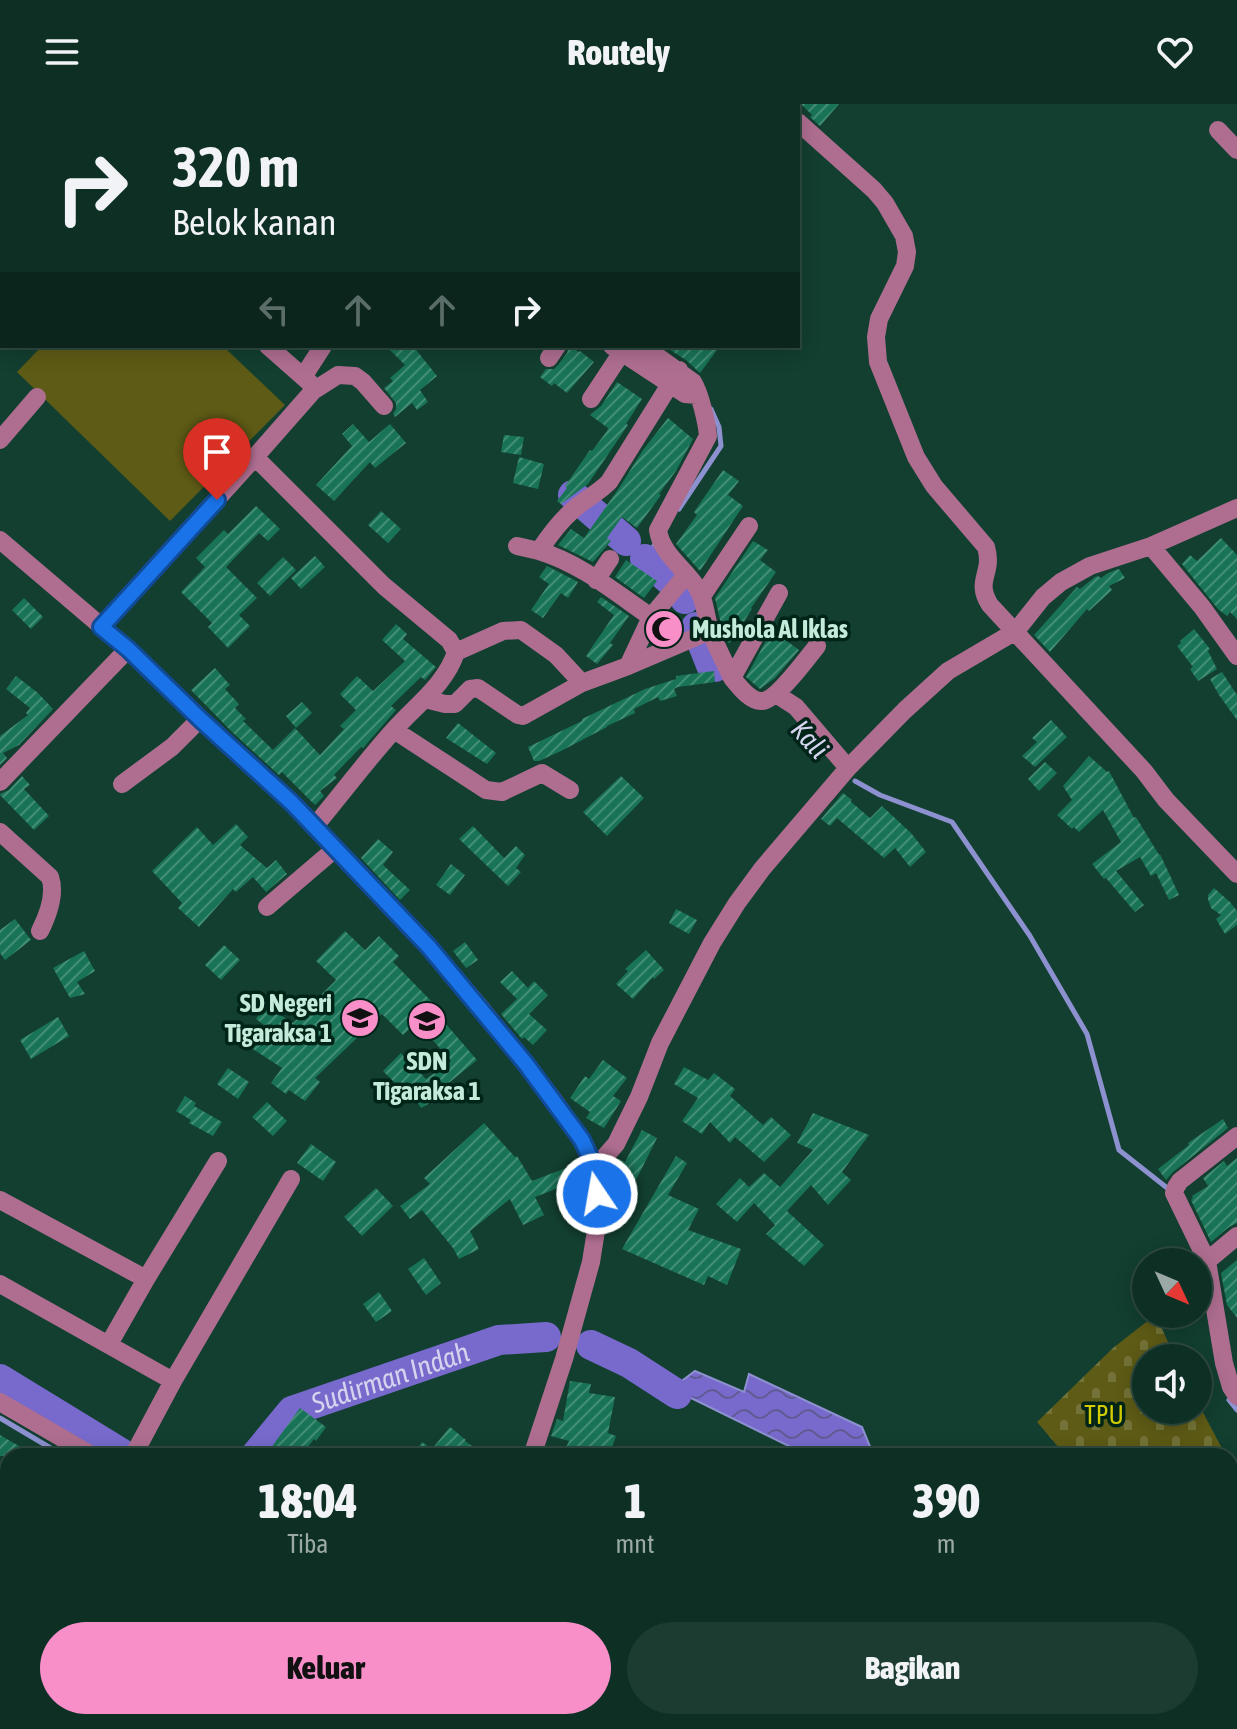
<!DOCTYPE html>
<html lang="id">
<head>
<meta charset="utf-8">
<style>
  body { margin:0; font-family:"Asap Condensed",sans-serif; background:#1c3b31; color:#f1f3f6; height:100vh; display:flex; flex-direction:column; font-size:30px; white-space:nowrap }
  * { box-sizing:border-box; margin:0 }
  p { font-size:26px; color:#9ba9a6 }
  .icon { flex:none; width:44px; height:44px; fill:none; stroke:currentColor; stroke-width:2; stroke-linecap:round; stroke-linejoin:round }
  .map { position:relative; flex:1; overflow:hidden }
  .details { position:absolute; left:0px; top:1344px; width:1238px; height:282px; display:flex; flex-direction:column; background:#0e2f24; border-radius:24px 24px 0 0; box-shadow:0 4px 20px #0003,0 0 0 2px #2e4a41 }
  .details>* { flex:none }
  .guide { position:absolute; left:0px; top:0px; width:800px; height:244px; box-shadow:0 4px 20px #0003,0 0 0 2px #2e4a41; background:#0e2f24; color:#f1f3f6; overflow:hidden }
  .needle { width:52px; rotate:134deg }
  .buttons { position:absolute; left:1132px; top:1144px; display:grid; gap:16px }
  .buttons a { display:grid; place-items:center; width:80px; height:80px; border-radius:50%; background:#0e2f24; box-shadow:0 4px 20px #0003,0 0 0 2px #2e4a41; font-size:40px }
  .pin { position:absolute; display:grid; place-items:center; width:68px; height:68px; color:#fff; margin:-82px -34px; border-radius:50% 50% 50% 0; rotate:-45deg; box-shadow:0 0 8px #0007 }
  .pin .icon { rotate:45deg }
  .me { position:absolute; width:88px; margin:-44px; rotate:348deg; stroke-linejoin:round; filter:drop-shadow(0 0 6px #0008) }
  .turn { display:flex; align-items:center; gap:28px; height:168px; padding:0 40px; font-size:36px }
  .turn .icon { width:104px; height:104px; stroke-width:2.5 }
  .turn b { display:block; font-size:56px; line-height:68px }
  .lanes { display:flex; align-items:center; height:76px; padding:0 40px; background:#0003; justify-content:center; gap:40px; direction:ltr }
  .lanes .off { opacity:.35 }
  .eta { display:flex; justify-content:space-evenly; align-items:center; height:136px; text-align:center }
  .eta b { font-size:48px; font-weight:800; line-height:56px }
  .action { display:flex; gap:16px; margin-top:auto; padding:16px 40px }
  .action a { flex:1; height:92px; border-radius:48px; background:#f98fc9; color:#111; font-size:32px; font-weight:800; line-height:92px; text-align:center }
  .action a+a { background:#1c3b31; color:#f1f3f6 }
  header { display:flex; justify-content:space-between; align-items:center; height:104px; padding:0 40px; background:#0e2f24; font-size:36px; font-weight:800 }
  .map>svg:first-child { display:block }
  .grass { fill:#5e5b16 }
  .cemetery { fill:url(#cemetery-stones) }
  .water { fill:url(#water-waves); stroke:#8e91d0; stroke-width:2 }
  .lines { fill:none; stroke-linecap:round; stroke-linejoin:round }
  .stream { stroke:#8e91d0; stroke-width:5 }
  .river { stroke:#776acc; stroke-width:30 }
  .building { fill:url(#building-hatch) }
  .minor { stroke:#af6e90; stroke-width:18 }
  .route-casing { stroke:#114b97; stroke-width:20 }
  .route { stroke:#1a73e8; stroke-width:14 }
  .labels { text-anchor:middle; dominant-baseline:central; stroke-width:7; stroke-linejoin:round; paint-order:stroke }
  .poi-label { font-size:26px; font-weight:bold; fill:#c4ebda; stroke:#012419; text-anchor:start }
  .park-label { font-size:26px; fill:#d3cc01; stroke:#012419 }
  .water-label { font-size:28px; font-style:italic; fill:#d5d4ee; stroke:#012419 }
</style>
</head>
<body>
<header><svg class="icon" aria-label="menu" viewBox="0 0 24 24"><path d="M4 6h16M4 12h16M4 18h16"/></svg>Routely<svg class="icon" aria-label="heart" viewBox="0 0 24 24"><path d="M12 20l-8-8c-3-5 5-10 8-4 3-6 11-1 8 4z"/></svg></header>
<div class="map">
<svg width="1237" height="1625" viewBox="0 0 1237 1625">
  <defs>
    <pattern id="cemetery-stones" width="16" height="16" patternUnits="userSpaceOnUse" patternTransform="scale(2)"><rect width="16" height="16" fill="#5e5b16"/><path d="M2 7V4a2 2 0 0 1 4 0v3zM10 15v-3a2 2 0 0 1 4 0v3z" fill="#737337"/></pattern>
    <pattern id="water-waves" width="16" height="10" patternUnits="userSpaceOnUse" patternTransform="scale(2)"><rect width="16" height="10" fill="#776acc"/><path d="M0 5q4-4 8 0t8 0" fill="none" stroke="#5f5c94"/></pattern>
    <pattern id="building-hatch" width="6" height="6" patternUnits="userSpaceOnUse" patternTransform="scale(2)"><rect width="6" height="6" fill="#197357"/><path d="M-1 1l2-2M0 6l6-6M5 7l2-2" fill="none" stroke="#438e76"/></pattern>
  </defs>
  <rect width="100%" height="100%" fill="#123f30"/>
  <!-- grass -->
  <path class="grass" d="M42 242H223L285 301 170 417 17 268Z"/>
  <!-- cemetery -->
  <path class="cemetery" d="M1154 1212 1159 1218 1175 1254H1146V1306H1198V1299L1226 1352H1066L1037 1318 1113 1244Z"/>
  <!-- water -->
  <path class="water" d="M695 1267 744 1288 749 1270 862 1323 871 1345 870 1352H809L687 1292 677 1290 679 1279Z"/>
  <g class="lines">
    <!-- stream -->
    <path class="stream" d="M268 0 271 2
      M679 405 721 342 719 323 711 305
      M645 455 656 439
      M855 677 880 691 952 718 1030 832 1087 930 1119 1046 1171 1087
      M1229 1296 1237 1306
      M0 1314 64 1352"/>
    <!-- river -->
    <g class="river">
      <path d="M573 391 626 437"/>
      <path d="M645 455 682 487 685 495"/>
      <path d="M696 523 711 561 715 563"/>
      <path d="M591 1241 629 1259 677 1290"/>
      <path d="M0 1275 121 1349"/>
      <path id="s1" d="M255 1352 292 1307 499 1236 546 1233"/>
      <path d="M1230 1545 1237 1541"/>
    </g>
  </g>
  <!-- building -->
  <path class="building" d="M801 0H839L820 22 810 13 812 11Z
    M386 242H413L437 272 420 286 428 298 417 306 412 299 395 313 393 310 396 305V299L384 284 393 277 390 274 405 261Z
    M569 242 579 248 580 247 594 258 567 289 554 279 552 282 540 273 546 265H554L558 261 567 249Z
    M664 242H720L700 269 686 256Z
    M617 278 642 295 626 320 628 321 588 380 561 400 557 397 567 384 565 382 590 346 592 347 607 327 608 324 590 311 601 302Z
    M668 314 693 335 676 367 659 390 661 391 637 424 622 413 607 434 611 437 593 458 558 441 571 425 584 434 619 384 643 346Z
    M353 320 369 338 390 320 406 339 375 364 370 358 334 397 316 381 352 342 342 330Z
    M504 331 524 333 521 351 501 348Z
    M519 353 544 360 538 385 513 379Z
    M723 366 739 377 728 391 743 402 700 467 676 440 697 411 694 408Z
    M256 402 280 425 268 437 259 429 226 463 257 494 239 511 250 522 228 544 208 523 212 519 181 488 205 463 196 454 224 426 228 430Z
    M381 407 401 425 388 439 368 421Z
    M1221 434 1237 451V515L1230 508 1227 512 1218 505 1182 460 1190 451 1197 457Z
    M753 437 768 446 760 456 776 468 751 504 752 505 729 540 721 520 715 494Z
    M315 452 325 463 301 485 291 474Z
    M283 453 296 466 270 492 257 479Z
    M626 456 657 477 644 494 615 473Z
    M547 462 578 478 568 494 561 489 543 514 531 506 549 480 539 473Z
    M1119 465 1125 474 1109 482 1112 486 1089 507 1087 505 1050 548 1034 531 1077 483 1080 485 1095 473 1098 472 1101 474 1108 469Z
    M601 493 629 512 610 539 613 541 597 560 586 552 614 511 597 498Z
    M24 494 43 513 31 525 12 506Z
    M396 520 407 530 403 535 436 563 425 576 421 573 391 602 396 606 363 644 361 643 334 671 337 674 320 687 324 692 315 701 282 668 279 671 232 628 191 586 215 564 230 581 225 585 239 600 235 604 246 615 243 617 273 646 295 624 320 651 344 625 340 622 356 606 340 590 357 572 373 587 405 557 382 536Z
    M1194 525 1210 545 1208 547 1217 565 1198 577 1190 565 1193 563 1177 542 1181 539 1180 537Z
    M772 526 799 546 775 574 760 585 746 573Z
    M714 567 715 578 678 583 674 585 677 592 660 597 658 593 634 605 635 609 607 622V623L561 647 539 657H534L528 643 582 617V615L645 585 676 575V572Z
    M1222 568 1237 591V616L1219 591 1210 575Z
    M16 572 38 589 53 605 19 641 3 649 7 654 0 661V632L28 611 26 609 30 604 6 585Z
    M302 598 312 609 296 624 286 612Z
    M1051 616 1067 633 1035 663 1022 652 1037 638 1032 634Z
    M458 619 496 649 487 660 446 634Z
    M1089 652 1107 668 1109 667 1134 714 1136 713 1159 751 1160 750 1179 791 1169 796 1156 769 1151 772 1140 753 1116 767 1144 801 1135 808 1106 774 1104 775 1092 760 1121 738 1103 706 1079 728 1074 723 1072 725 1057 711 1072 696 1063 682Z
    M1045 658 1057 669 1039 687 1028 675Z
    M22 672 30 681 24 685 49 712 34 726 0 691V690L9 686Z
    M621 672 644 694 607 732 583 708Z
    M843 689 852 696 850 697 870 714 882 702 911 729 926 748 910 763 895 744 884 754 837 714 830 722 821 715Z
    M236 720 248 733 240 741 267 764 276 756 287 770 266 788 253 773 236 788 233 785 199 823 178 804 182 799 152 767 197 723 213 741Z
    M473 722 504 754 516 742 525 751 516 764 521 768 508 782 459 735Z
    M378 735 393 748 383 761 410 786 400 796 361 754Z
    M451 760 465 771 450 791 436 781Z
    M1214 784 1230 798 1237 807V821L1225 830 1216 815 1221 811 1211 804 1208 795V791Z
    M676 805 697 816 689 830 669 819Z
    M15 815 31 836 5 856 0 849V826Z
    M345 827 365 846 379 832 399 852 393 858 435 901 432 904 477 956 434 991 437 995 421 1004 407 981 402 986 383 967 401 949 426 975 451 957 417 918 403 931 382 910 315 974 320 978 305 997 289 986 286 990 271 979 282 964 250 943 264 921 256 915 265 901 293 919 336 876 316 857Z
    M465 838 478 856 466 864 453 847Z
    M224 841 240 856 221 876 205 861Z
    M646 846 664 866 654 875 653 873 633 895 616 880 628 867 625 865Z
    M84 847 95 867 77 878 85 890 70 894 53 864Z
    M512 867 528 884 534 877 548 891 529 910 547 926 533 941 524 933 522 935 501 910 517 895 500 878Z
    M58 913 69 932 31 955 20 936Z
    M603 956 627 974 613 992 621 997 604 1024 586 1014 590 1008 570 994 585 972 589 975Z
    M684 963 708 976 714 969 735 985 730 992 763 1021 771 1013 791 1031 764 1058 735 1033 730 1039 710 1018 702 1030 682 1017 698 994 674 980Z
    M228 964 249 978 238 995 217 980Z
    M185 992 196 999 194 1002 222 1018 213 1032 189 1019 191 1016 176 1007Z
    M267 998 287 1017 273 1032 252 1013Z
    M813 1009 869 1031 842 1068 851 1076 828 1101 811 1081 787 1107 824 1141 804 1162 766 1130 775 1121 754 1099 737 1118 716 1100 740 1074 749 1083 764 1069 780 1083 813 1046 797 1039Z
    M1223 1015 1228 1024 1173 1068 1166 1076 1158 1065 1189 1041 1188 1039Z
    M484 1019 515 1053 517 1052 532 1077 566 1064 571 1079 535 1093 544 1111 523 1121 510 1095 470 1127 479 1145 459 1155 453 1144 422 1106 410 1115 400 1102 430 1080 424 1074Z
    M642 1026 657 1034 626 1096 609 1090 608 1074 612 1063 619 1055 625 1058Z
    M311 1040 336 1058 323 1077 297 1059Z
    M676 1052 687 1059 668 1091 699 1105 688 1126 741 1145 727 1181 708 1172 704 1181 622 1145Z
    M1237 1054V1119L1229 1123 1211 1138 1191 1096 1193 1094 1192 1092 1208 1082 1203 1074 1224 1057 1227 1062Z
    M376 1084 393 1102 362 1132 344 1113Z
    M424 1154 441 1179 426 1191 408 1165Z
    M1237 1156V1214L1227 1201 1221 1169Z
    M379 1188 392 1207 376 1218 363 1200Z
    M570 1277 591 1280 589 1289 615 1293 608 1329 616 1332 611 1346 599 1343 594 1352H562L569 1337 551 1332 557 1315 563 1317Z
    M300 1304 326 1323 316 1337 314 1335 301 1352H265Z
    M450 1323 466 1336 465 1337 486 1352H412L422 1338 432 1345Z
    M0 1331 36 1352H0Z"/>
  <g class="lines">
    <!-- minor -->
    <path class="minor" d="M88 0 91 2
      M253 0 256 2
      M281 0 284 2
      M417 0 420 2
      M532 0 535 2
      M788 0 789 2
      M315 2 316 0
      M558 2 559 0
      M637 2 638 0
      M711 2 712 0
      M0 17 2 18
      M798 18 874 86 885 99 904 132 907 148 905 162 879 215 876 233 878 258 916 353 934 382 986 443C994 470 974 476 990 501L1144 667 1166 696 1237 770
      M1218 26 1237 46
      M0 156 2 154
      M0 212 2 214
      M268 242 310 279 313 287
      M612 242 685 290 697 291
      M643 242 693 278C700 289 707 319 708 332L658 426C661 449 684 464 696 482 706 496 705 513 711 529 717 544 725 559 732 574L779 489
      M549 254 557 242
      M303 273 323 242
      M591 295 626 242
      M0 336 37 293
      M255 353 384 482 449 536 456 548C446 580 415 602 394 626 366 657 341 691 314 723
      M0 436 128 545 200 615 292 699 429 843 481 904 553 995 582 1036 595 1064 598 1114 591 1158 564 1255 532 1352
      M517 442 539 447C549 432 559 418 573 406 585 395 597 390 609 378L679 266
      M1151 442 1202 503 1237 552
      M539 447C580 459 616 489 651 513
      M596 476 610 455
      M702 492 749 422
      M101 523 255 353 313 287 338 271 355 272 363 278 384 302
      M456 548 503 527 521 526 556 551 582 579
      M628 562 651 513 686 471
      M732 574C739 582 750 598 762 597 776 597 808 553 817 542
      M776 590 796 603 848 664
      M425 595 445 600H455L470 585 478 584 518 611 523 612 582 579 628 562 710 527
      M394 626 486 686 502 688 542 669 570 686
      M0 678 128 545
      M122 680 172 643 200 615
      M0 728 50 773C56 790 48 811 40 827
      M267 803 335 745
      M1237 1032 1180 1077 1176 1083 1174 1089 1207 1157 1224 1259 1231 1283 1237 1292
      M595 1064 616 1040 639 993 660 939 712 839 737 799 762 765 848 664 905 606 948 567 1016 527 1043 493 1061 478 1090 462 1151 442 1237 404
      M0 1096 146 1175
      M1207 1157 1237 1132
      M0 1180 173 1277
      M109 1240 146 1175 218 1057
      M0 1298 93 1352
      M133 1352 173 1277 291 1075
      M0 1427 7 1414
      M0 1576 8 1563
      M0 1590 8 1595
      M47 1618 59 1625
      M347 1618 357 1625
      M492 1618V1625
      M154 1625 158 1618
      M238 1625 242 1618
      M314 1625 318 1618
      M435 1625 439 1618
      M625 1625V1618"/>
  </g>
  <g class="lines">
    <defs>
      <path id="route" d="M217 396 101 523 128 545 200 615 292 699 429 843 526 960 582 1036 595 1064 597 1090"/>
    </defs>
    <!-- route casing -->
    <use href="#route" class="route-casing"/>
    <!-- route -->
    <use href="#route" class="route"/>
  </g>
  <!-- icons -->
  <defs>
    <symbol id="mosque-disc" viewBox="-11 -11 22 22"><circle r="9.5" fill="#f98fc9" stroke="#012419"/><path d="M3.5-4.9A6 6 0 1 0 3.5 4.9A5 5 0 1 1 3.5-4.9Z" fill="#111"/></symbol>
    <symbol id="school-disc" viewBox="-11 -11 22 22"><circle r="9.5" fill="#f98fc9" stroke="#012419"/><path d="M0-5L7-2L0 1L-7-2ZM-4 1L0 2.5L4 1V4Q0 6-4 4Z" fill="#111"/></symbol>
  </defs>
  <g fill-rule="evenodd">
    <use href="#mosque-disc" x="642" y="503" width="44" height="44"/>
    <use href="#school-disc" x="338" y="892" width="44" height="44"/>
    <use href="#school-disc" x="405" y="895" width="44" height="44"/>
  </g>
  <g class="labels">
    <!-- poi labels -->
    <g class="poi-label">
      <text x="692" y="525">Mushola Al Iklas</text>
      <text x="332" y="899" text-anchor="end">SD Negeri<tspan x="332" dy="30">Tigaraksa 1</tspan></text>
      <text x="427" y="957" text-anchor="middle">SDN<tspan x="427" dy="30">Tigaraksa 1</tspan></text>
    </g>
    <!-- park labels -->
    <g class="park-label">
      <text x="1104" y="1311">TPU</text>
    </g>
    <!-- water labels -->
    <g class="water-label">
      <text transform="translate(810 635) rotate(48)">Kali</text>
      <text stroke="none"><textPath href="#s1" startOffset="162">Sudirman Indah</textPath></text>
    </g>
  </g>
</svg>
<div class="buttons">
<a><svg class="needle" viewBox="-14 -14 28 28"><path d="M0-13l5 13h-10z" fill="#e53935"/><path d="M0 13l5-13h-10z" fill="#9ba9a6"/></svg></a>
<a><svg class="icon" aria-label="sound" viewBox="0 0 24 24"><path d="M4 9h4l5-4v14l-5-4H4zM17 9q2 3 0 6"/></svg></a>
</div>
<div class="pin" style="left:217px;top:396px;background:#d93025"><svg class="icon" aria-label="arrive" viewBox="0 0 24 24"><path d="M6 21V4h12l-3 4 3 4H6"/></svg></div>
<svg class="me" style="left:597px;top:1090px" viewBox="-20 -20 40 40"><circle r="17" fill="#1a73e8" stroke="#fff" stroke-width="3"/><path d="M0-11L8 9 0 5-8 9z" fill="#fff"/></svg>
<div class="guide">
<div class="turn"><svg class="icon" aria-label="right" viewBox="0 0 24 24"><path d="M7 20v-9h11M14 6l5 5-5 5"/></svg><div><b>320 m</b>Belok kanan</div></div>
<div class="lanes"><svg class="icon off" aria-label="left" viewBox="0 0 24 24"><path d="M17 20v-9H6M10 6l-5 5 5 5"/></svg><svg class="icon off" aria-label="ahead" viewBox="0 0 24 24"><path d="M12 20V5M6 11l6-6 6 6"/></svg><svg class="icon off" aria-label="ahead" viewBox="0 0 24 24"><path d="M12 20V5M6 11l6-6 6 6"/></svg><svg class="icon" aria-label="right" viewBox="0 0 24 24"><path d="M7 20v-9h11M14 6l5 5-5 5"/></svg></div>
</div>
<section class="details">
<div class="eta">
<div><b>18:04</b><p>Tiba</p></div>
<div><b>1</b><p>mnt</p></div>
<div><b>390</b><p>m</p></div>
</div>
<div class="action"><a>Keluar</a><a>Bagikan</a></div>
</section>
</div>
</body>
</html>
